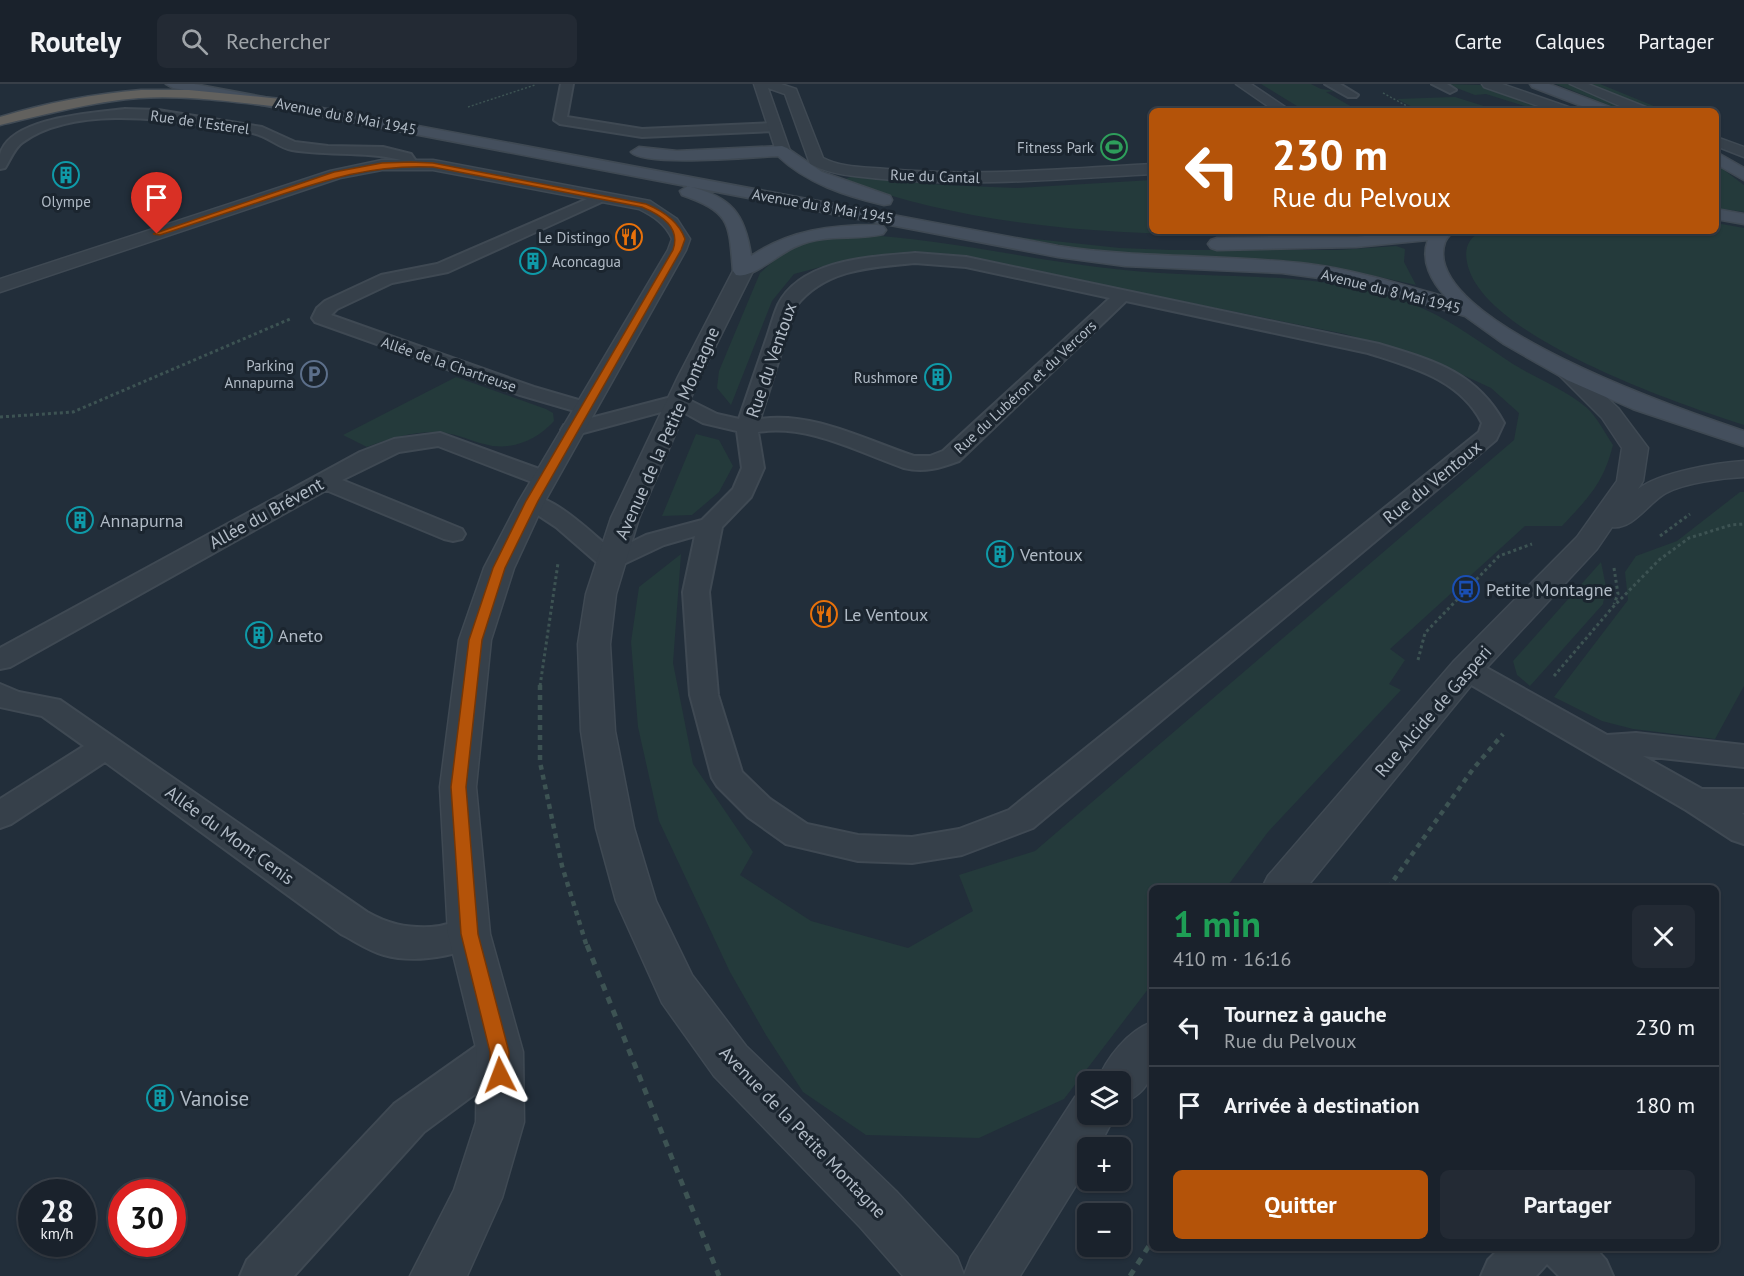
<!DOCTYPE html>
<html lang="fr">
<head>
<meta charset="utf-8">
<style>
  body { margin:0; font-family:"PT Sans",sans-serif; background:#232a34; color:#f1f3f6; height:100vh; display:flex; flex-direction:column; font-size:22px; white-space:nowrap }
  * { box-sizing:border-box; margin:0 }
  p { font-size:20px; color:#9fa4a9 }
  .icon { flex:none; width:33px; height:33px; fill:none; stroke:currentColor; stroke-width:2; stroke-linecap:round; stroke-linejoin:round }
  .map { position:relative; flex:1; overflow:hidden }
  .details { position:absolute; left:1149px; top:801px; width:570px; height:366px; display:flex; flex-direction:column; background:#1a222c; border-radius:9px; box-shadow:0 2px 4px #0004,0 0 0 2px #383f48 }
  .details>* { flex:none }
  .hud { position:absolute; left:1149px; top:24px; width:570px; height:126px; border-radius:9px; box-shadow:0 2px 4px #0004,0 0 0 2px #383f48; background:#b45309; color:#fff; overflow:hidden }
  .fabs { position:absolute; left:1077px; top:987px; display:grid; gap:12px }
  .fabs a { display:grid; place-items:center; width:54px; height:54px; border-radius:9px; background:#1a222c; box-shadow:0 2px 4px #0004,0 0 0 2px #383f48; font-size:30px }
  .speed { position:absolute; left:18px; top:1095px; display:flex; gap:12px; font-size:30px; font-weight:700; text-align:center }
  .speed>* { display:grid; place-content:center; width:78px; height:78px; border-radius:50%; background:#1a222c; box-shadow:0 2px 4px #0004,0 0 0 2px #383f48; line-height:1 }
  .speed small { font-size:15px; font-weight:400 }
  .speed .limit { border:9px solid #d22; background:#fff; color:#111 }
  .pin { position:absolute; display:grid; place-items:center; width:51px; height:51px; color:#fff; margin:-62px -26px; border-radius:50% 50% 50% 0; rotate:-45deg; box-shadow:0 0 6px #0007 }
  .pin .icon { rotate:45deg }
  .me { position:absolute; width:66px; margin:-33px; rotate:357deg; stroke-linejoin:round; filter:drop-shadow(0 0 4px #0008) }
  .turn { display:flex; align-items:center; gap:21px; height:126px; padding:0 24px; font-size:27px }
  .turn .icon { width:78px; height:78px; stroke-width:2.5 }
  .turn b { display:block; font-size:42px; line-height:51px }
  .round { display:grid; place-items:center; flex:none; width:63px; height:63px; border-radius:9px; background:#232a34 }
  .head { display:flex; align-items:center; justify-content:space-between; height:102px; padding:0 24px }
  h1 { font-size:36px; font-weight:800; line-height:45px; color:#1e9e55 }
  .action { display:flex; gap:12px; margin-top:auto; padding:12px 24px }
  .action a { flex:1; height:69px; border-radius:9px; background:#b45309; color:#fff; font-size:24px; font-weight:800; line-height:69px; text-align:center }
  .action a+a { background:#232a34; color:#f1f3f6 }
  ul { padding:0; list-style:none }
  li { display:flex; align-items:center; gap:18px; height:78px; padding:0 24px; border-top:2px solid #383f48 }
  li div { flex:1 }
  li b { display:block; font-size:22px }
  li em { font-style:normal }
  header { display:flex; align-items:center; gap:36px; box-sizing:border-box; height:84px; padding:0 30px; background:#1a222c; border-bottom:2px solid #383f48 }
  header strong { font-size:28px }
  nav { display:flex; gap:33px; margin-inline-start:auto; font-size:21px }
  .search { width:420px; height:54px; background:#232a34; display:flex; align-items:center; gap:15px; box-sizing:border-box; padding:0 21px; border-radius:9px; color:#9fa4a9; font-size:22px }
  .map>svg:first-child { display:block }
  .green { fill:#243a3b }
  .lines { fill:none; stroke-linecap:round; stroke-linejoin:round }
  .service-casing { stroke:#3f4953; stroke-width:4 }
  .minor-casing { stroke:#3f4953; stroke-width:3 }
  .secondary-casing { stroke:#3f4953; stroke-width:3 }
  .trunk-casing { stroke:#414b55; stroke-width:3 }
  .path-far3 { stroke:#3d5353; stroke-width:1.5; stroke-dasharray:2 2; stroke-linecap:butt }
  .path-far2 { stroke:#3d5353; stroke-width:3; stroke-dasharray:3 3; stroke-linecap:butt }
  .path-far1 { stroke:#3d5353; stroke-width:4.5; stroke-dasharray:5 5; stroke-linecap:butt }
  .path { stroke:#3d5353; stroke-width:5; stroke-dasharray:7 7; stroke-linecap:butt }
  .service { fill:#36404a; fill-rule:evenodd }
  .minor { fill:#36404a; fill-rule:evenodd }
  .secondary { fill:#444f5d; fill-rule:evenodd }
  .trunk { fill:#62615e; fill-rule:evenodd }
  .route { fill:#b45309; stroke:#753606; stroke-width:1.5 }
  .labels { text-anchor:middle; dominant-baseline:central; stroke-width:6; stroke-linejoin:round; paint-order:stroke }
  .far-street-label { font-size:15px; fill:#b1bbc6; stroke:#1b252f }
  .far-poi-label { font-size:15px; fill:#b1bbc6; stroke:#1b252f; text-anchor:end }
  .street-label { font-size:18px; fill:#b1bbc6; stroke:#1b252f }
  .poi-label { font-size:18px; fill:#b1bbc6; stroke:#1b252f; text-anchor:start }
  .near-poi-label { font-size:21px; fill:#b1bbc6; stroke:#1b252f; text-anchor:start }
</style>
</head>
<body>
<header>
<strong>Routely</strong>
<div class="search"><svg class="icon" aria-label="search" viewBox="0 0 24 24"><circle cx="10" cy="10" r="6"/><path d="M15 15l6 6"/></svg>Rechercher</div>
<nav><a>Carte</a><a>Calques</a><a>Partager</a></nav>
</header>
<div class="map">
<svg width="1744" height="1192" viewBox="0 0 1744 1192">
  <rect width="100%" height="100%" fill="#222e3a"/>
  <!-- green -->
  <path class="green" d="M1261 0H1311L1321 5 1336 7 1326 8 1359 27H1305Z
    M1446 0 1482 1 1557 27H1540L1486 10 1475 11Z
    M1556 0H1600L1666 27H1623Z
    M1455 13 1500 27H1420L1397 15Z
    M1716 80 1744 101V128L1716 124Z
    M853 92 943 101 1017 104 1152 96V147H1364C1321 154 1275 151 1232 151 1099 150 969 142 843 96Z
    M1716 139 1744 144V341C1678 320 1480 252 1467 178 1464 164 1469 154 1481 147H1716Z
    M846 150C940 153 1031 177 1124 186 1224 197 1329 183 1424 225 1455 239 1484 261 1513 280 1537 295 1565 305 1587 324 1597 333 1605 349 1613 361 1603 400 1589 413 1562 442H1525L1390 565 1405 576 1389 600 1401 606 1268 748 1226 804H1152V900L1064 1015 979 1054 866 1051 803 1008 766 951 730 888 659 737 638 643 631 558 639 503 681 470 673 579 693 680 753 768 740 791 811 837 908 864 973 827 959 791 1035 767 1514 356 1519 329 1491 304 1424 273 1345 250 948 170 917 168 851 175 794 190 772 217 731 321 717 304 719 287 760 189 780 171 797 160 822 153Z
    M1015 153 1120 164 1171 166H1337L1396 162 1405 165 1404 178 1416 201 1325 181 1279 176 1169 174 1079 164Z
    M456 293 546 325 553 329 554 337C537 356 510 368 484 360 471 357 458 350 444 349 417 346 392 354 367 363L343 351Z
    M696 350 719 356 733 382 719 408 692 431 662 432Z
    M1740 408H1744V602L1715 655 1633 645 1602 637 1554 613 1628 516 1625 488 1636 472 1677 457Z
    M1601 478 1606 503 1603 520 1530 602 1517 591 1513 577Z"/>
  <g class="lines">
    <defs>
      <path id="service" d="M561 0H573L567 33 642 45 775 39 781 43 775 47 642 53 560 40 554 36Z
        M1325 0H1340L1358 11 1356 13H1348Z
        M1432 0H1447L1456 6 1450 9Z
        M125 25 158 26 262 43 295 58 328 62 383 63 411 70 418 80 416 83H406L401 76C366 67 329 72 292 66 280 64 271 55 259 51 246 46 229 45 214 43 158 34 72 23 23 58 15 63 10 76 5 84L0 85C0 81 0 75 0 71 9 33 94 29 125 25Z
        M601 109 606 110 608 113 606 116 448 188 392 199 337 225 331 231 534 303 592 320 595 324 592 328 585 330 520 311 315 238 312 234 317 224 325 217 381 191 437 180Z
        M915 169 966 173 1379 260C1431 276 1476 287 1504 339L1496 356 1033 744 962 771 912 779 858 777 786 760 748 733 717 702 712 694 690 611 683 508 695 452 664 461 611 486 602 483 556 443 524 422 520 417 524 412C549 406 594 451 613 467L646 451 702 436 733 405 742 384 737 347 703 339 676 324 572 352 564 351 561 346 564 341 679 311 717 330 739 335C748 309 757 282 766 256 770 245 773 232 778 221 801 175 871 173 915 169ZM915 179 966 183 1110 214 943 367 930 372H914C866 356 812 327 760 335L796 222C825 185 871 183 915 179ZM1126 217 1368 269C1411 283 1460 295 1482 339L1479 348 1009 726 959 745 912 753 858 751 807 740 770 715 742 688 718 611 709 508 722 443 751 413 764 384 758 348C808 340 858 368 904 384 924 389 940 384 959 377Z
        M440 349 553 390 556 395 553 400 545 402 537 400 438 362 399 368 342 396 462 445 465 450 462 455 453 457 444 455 326 406 10 583 0 585V564L360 368 394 355Z
        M1466 575 1476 578 1607 651 1636 649 1744 661V683L1643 672 1702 705H1744V729H1742L1744 731V760L1732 756 1686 726 1456 592 1452 585 1456 578Z
        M0 600 19 608 60 616 367 828C388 840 406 844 431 843 451 842 461 832 482 839L487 850 482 861C451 872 416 880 384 871 369 867 355 857 341 850L105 678 11 740 0 744V715L84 662 42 632 0 623Z
        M500 950 514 955 520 968 514 981 424 1048 294 1192H240L247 1176 394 1020 486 955Z
        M1500 1164H1595L1606 1176 1613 1192H1559L1547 1180 1536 1192H1481L1488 1176Z"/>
      <path id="minor" d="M754 0H781L796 5 823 74C842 84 865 83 886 85 974 93 1063 85 1152 80V90C1062 95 972 103 882 95 858 92 833 92 810 80L785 10 768 4 790 67 782 72 777 70Z
        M1236 0H1251L1291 27H1275Z
        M1482 0H1502L1571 24 1573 27H1553L1484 3Z
        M1570 0H1588L1648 24 1650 27H1631Z
        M1716 53 1744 63V73L1716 62Z
        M382 76H433L650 117 677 135 690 155 686 166 545 417 514 484 491 556 476 703 490 850 523 968 524 1038 502 1114 467 1192H410L454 1106 476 1038 477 968 448 850 440 703 459 556 484 484 519 417 668 166 672 155C666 140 653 132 639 125L433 86H382L340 94 0 208V195L330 87Z
        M743 181 750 183 753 187 700 293 639 434 616 510 610 560 615 647 634 744 656 817 692 891 746 962 896 1107 957 1173 964 1191 971 1173 1075 1013 1088 1008V1030H1116L1098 1064H1088V1082L1020 1192H903L860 1143 714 992 662 919 616 817 596 744 581 647 578 560 586 510 611 434 678 293 733 187 736 183Z
        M1568 282 1576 284 1618 324 1648 364 1643 397 1638 405C1660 388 1716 379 1744 377V393C1723 394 1684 399 1666 409 1649 418 1633 446 1612 443L1597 465 1478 593 1306 804H1262L1268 792 1454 577 1577 453 1617 397 1622 364 1602 334 1557 289 1560 284Z
        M1152 938C1152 975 1162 1004 1120 1020V998H1097C1107 973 1127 948 1152 938Z"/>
      <path id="secondary" d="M166 0H194L1058 162C1141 175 1225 170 1308 180 1355 186 1400 200 1446 213 1432 198 1420 177 1428 156L1356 163 1217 166 1211 164 1208 160 1211 156 1217 154 1356 153 1408 147H1453C1450 151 1447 153 1445 158 1417 237 1690 329 1744 347V362L1633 325 1567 296 1504 260 1465 232 1380 207 1334 196 1282 189 1125 182 1058 173 173 4Z
        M1530 0H1549L1612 24 1614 27H1595L1532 3Z
        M782 62 787 64 822 88 890 112 892 116 890 120 884 121C846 112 806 99 778 72 754 73 644 83 631 68L639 63 677 67Z
        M1716 68 1744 84V96L1716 80Z
        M688 102C731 113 745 129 751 172 790 146 831 141 877 141L883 142 886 146 883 150C854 157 828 149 797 162 779 169 753 195 736 191L733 187C729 139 731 128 682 111L680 107Z
        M1716 125 1744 130V140L1716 135Z"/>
      <path id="trunk" d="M141 6H189L281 15 288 19 281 23C234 18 187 11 139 14 91 18 47 30 0 41V33C46 19 93 10 141 6Z"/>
    </defs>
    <!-- service casing -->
    <use href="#service" class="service-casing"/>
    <!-- minor casing -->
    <use href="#minor" class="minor-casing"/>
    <!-- secondary casing -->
    <use href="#secondary" class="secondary-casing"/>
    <!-- trunk casing -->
    <use href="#trunk" class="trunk-casing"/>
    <!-- path-far3 -->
    <path class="path-far3" d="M1383 9 1416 27
      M468 23 535 1"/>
    <!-- path-far2 -->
    <path class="path-far2" d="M0 333 73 328 290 235
      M1660 452 1690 430
      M1614 484 1618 510 1614 520
      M1418 576 1425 549 1499 472 1532 460
      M1554 592 1612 524 1659 476 1689 454 1731 441 1744 440
      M540 602 558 479"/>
    <!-- path-far1 -->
    <path class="path-far1" d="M540 601V678L562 782 587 863
      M1388 804 1473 685 1503 650"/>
    <!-- path -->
    <path class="path" d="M587 861 719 1192
      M1130 1192 1152 1157"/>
    <!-- service -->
    <use href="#service" class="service"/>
    <!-- minor -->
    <use href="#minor" class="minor"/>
    <!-- secondary -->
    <use href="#secondary" class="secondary"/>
    <!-- trunk -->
    <use href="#trunk" class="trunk"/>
  </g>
  <!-- route -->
  <path class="route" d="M411 78 433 79 646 120C663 127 679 138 685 155L681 166 538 417 505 484 482 556 466 703 478 850 509 968V991L506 998 500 1000 493 998 490 991V968L461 850 451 703 469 556 493 484 526 417 673 166C681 143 661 131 642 123L433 83C372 80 325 96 268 115 232 127 196 139 160 151L153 150 334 88 382 79Z"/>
  <!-- icons -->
  <defs>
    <symbol id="stadium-ring" viewBox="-11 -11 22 22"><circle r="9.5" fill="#1b252f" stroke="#2e9e5b" stroke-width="1.5"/><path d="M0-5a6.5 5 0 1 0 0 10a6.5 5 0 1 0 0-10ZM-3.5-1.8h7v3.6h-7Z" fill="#2e9e5b"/></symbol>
    <symbol id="building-ring" viewBox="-11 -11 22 22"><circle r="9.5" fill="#1b252f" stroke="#0f9aa8" stroke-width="1.5"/><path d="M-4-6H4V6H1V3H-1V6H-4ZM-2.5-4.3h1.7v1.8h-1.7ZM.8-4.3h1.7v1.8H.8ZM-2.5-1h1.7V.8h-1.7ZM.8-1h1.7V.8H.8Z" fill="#0f9aa8"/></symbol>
    <symbol id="restaurant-ring" viewBox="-11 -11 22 22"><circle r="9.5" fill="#1b252f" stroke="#e8710a" stroke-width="1.5"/><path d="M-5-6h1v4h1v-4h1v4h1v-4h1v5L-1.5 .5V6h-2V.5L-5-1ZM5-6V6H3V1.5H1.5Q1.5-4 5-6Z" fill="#e8710a"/></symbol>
    <symbol id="parking-ring" viewBox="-11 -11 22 22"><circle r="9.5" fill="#1b252f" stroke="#5c6f8a" stroke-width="1.5"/><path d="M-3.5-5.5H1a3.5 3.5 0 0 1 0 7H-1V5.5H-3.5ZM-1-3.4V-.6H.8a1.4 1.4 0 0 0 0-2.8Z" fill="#5c6f8a"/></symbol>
    <symbol id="bus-ring" viewBox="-11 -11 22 22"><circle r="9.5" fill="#1b252f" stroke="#1a4fb4" stroke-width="1.5"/><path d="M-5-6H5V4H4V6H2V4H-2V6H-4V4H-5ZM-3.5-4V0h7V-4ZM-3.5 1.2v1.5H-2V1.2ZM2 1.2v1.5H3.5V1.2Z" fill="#1a4fb4"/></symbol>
  </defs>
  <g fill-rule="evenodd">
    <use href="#stadium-ring" x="1099" y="48" width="30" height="30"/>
    <use href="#building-ring" x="51" y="76" width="30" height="30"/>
    <use href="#restaurant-ring" x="614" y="138" width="30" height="30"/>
    <use href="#building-ring" x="518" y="162" width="30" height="30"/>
    <use href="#parking-ring" x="299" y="275" width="30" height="30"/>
    <use href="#building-ring" x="923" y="278" width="30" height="30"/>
    <use href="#building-ring" x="65" y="421" width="30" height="30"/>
    <use href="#building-ring" x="985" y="455" width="30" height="30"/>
    <use href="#bus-ring" x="1451" y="490" width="30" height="30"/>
    <use href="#restaurant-ring" x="809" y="515" width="30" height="30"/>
    <use href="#building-ring" x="244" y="536" width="30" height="30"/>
    <use href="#building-ring" x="145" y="999" width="30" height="30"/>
  </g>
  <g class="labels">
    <!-- far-street labels -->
    <g class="far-street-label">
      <text transform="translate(346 32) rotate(11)">Avenue du 8 Mai 1945</text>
      <text transform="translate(200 38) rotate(8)">Rue de l'Esterel</text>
      <text transform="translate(935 92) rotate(2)">Rue du Cantal</text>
      <text transform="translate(823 122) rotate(10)">Avenue du 8 Mai 1945</text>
      <text transform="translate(1391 207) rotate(14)">Avenue du 8 Mai 1945</text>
      <text transform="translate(449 280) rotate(19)">Allée de la Chartreuse</text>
      <text transform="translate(1025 303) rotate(-43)">Rue du Lubéron et du Vercors</text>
    </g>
    <!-- far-poi labels -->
    <g class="far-poi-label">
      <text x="1094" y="63">Fitness Park</text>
      <text x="66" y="117" text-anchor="middle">Olympe</text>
      <text x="610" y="153">Le Distingo</text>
      <text x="552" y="177" text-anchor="start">Aconcagua</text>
      <text x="294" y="281">Parking<tspan x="294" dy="17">Annapurna</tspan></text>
      <text x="918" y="293">Rushmore</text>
    </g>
    <!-- street labels -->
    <g class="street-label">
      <text transform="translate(771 276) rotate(-71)">Rue du Ventoux</text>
      <text transform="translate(667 349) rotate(-66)">Avenue de la Petite Montagne</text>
      <text transform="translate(1432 398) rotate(-39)">Rue du Ventoux</text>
      <text transform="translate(266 429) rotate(-29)">Allée du Brévent</text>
      <text transform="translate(1433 627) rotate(-49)">Rue Alcide de Gasperi</text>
      <text transform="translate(230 751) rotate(36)">Allée du Mont Cenis</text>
      <text transform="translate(803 1048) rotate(46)">Avenue de la Petite Montagne</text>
    </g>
    <!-- poi labels -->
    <g class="poi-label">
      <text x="100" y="436">Annapurna</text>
      <text x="1020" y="470">Ventoux</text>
      <text x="1486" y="505">Petite Montagne</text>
      <text x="844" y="530">Le Ventoux</text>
      <text x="278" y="551">Aneto</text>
    </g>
    <!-- near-poi labels -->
    <g class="near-poi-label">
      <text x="180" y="1014">Vanoise</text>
    </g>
  </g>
</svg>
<div class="fabs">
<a><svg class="icon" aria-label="layers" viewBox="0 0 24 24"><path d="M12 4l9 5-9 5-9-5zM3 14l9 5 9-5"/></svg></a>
<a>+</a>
<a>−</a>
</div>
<div class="speed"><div>28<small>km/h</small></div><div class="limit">30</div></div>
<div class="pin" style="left:157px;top:150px;background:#d93025"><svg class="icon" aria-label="arrive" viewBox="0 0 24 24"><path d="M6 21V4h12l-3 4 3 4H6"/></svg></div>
<svg class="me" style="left:500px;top:991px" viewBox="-20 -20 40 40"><path d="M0-17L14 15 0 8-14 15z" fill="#b45309" stroke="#fff" stroke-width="4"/></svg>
<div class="hud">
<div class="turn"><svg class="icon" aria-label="left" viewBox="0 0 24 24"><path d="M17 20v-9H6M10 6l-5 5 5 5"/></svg><div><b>230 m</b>Rue du Pelvoux</div></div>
</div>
<section class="details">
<div class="head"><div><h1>1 min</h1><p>410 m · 16:16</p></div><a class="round"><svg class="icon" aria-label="close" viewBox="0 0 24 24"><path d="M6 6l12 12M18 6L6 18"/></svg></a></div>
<ul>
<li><svg class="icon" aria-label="left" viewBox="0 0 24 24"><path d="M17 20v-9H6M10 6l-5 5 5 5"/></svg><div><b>Tournez à gauche</b><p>Rue du Pelvoux</p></div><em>230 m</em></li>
<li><svg class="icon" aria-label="arrive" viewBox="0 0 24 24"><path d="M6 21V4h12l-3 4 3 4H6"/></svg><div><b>Arrivée à destination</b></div><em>180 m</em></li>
</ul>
<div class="action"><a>Quitter</a><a>Partager</a></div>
</section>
</div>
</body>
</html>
